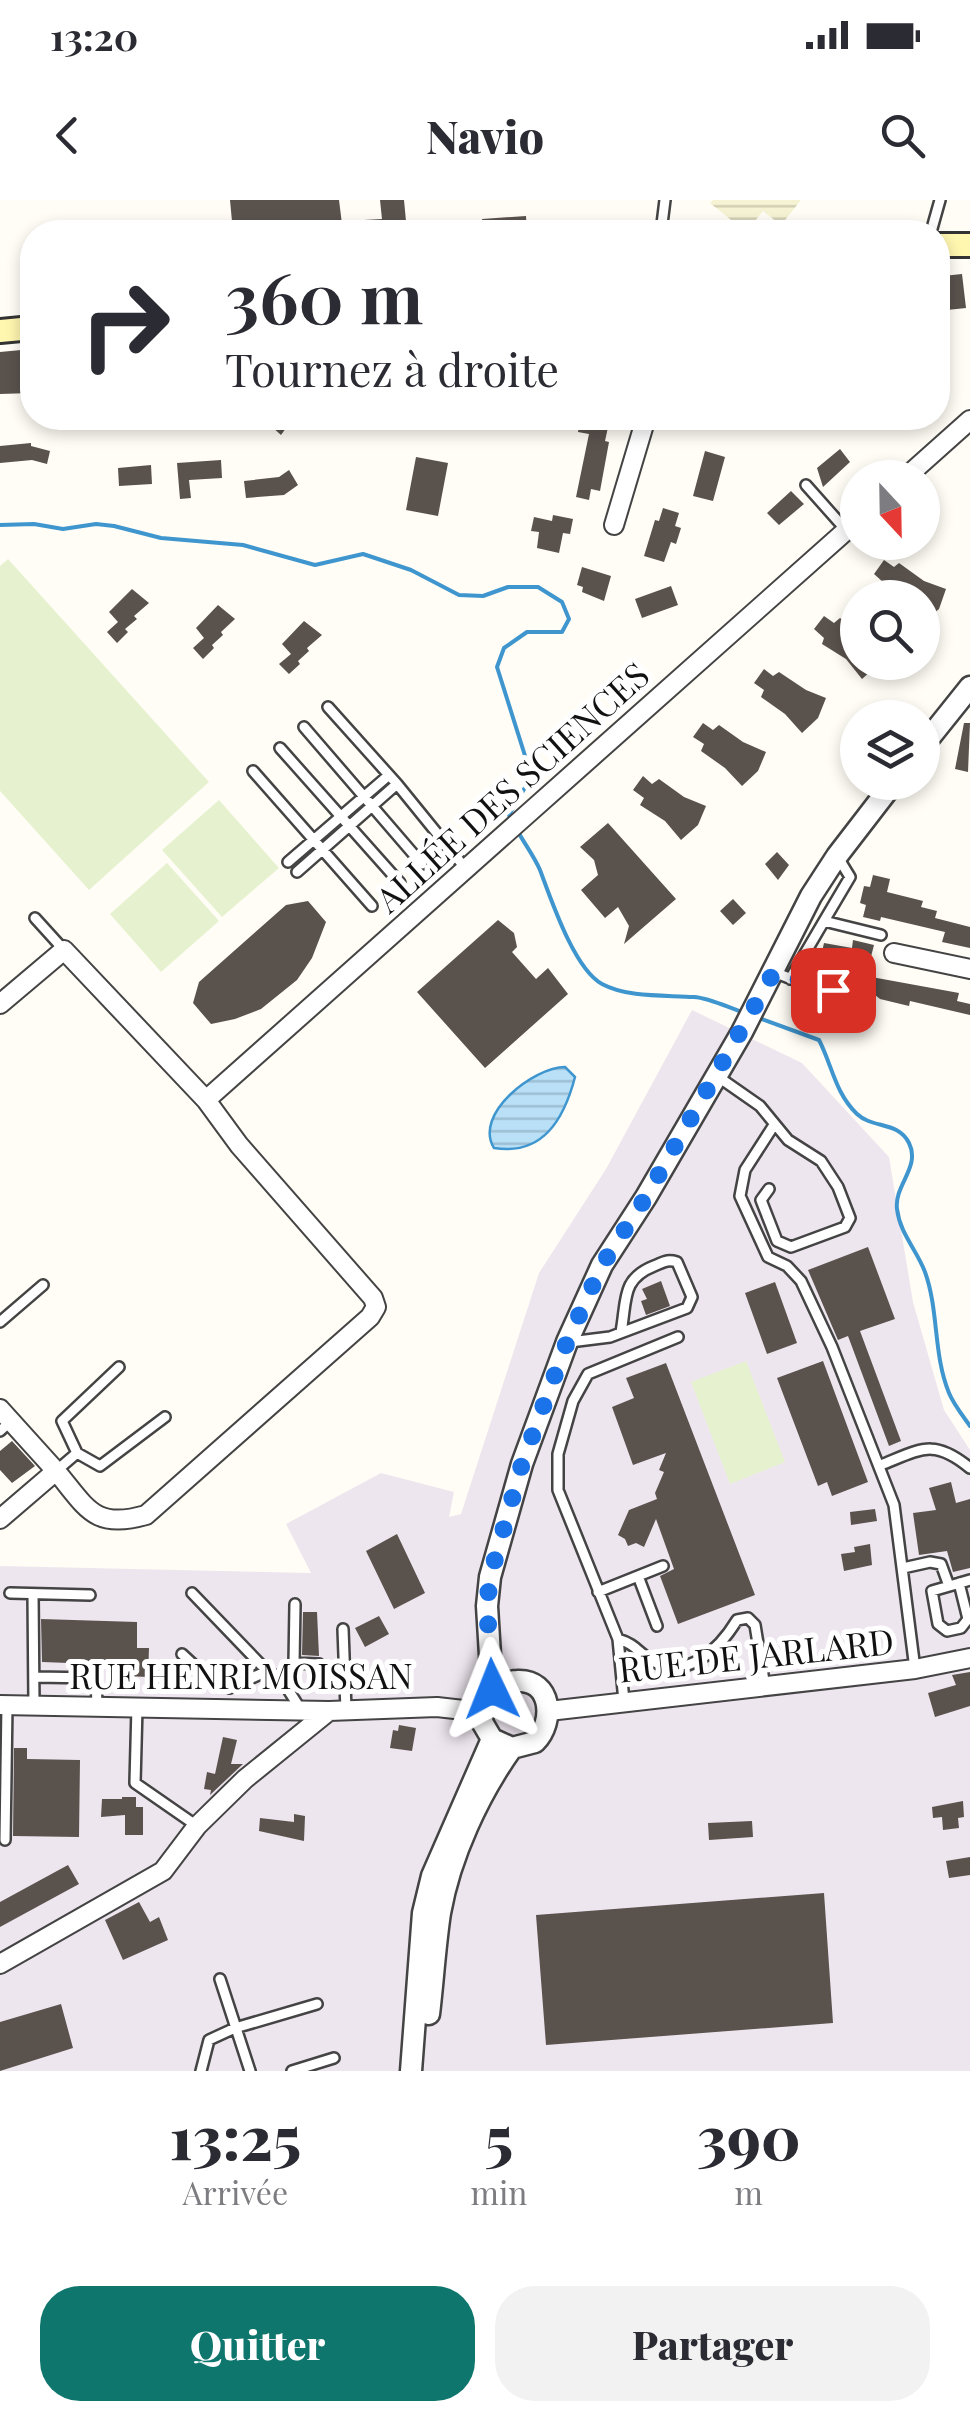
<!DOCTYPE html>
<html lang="fr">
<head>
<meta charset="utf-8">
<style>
  body { margin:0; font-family:"Playfair Display",serif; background:#f2f2f3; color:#2b2b33; height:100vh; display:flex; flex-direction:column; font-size:38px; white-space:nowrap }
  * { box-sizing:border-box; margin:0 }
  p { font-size:32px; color:#7c7c81 }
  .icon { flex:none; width:55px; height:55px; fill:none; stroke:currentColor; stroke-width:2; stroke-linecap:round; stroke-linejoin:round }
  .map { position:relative; height:1871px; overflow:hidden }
  .details { display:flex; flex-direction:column; background:#fff; flex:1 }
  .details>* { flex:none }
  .banner { position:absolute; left:20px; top:20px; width:930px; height:210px; border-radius:40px; box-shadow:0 5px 15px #0003; background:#fff; color:#2b2b33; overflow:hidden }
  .needle { width:65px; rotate:158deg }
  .buttons { position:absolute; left:840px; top:260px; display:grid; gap:20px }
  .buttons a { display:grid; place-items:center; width:100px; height:100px; border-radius:50%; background:#fff; box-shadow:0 5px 15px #0003; font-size:50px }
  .pin { position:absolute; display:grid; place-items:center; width:85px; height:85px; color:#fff; margin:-42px; border-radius:20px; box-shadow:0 5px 15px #0006 }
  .me { position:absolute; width:110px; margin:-55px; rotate:358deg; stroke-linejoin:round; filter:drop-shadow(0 0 8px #0008) }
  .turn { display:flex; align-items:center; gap:35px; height:210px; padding:0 40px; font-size:45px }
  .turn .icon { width:130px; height:130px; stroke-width:2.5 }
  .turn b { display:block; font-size:70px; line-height:85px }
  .eta { display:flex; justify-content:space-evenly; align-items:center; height:170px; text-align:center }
  .eta b { font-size:60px; font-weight:800; line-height:70px }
  .button { display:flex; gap:20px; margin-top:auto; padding:20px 40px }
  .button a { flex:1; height:115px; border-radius:40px; background:#0f766e; color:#fff; font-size:40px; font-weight:800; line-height:115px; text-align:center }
  .button a+a { background:#f2f2f3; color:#2b2b33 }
  .status { display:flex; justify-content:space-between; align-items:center; height:70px; padding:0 50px; background:#fff; direction:ltr }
  .status svg { height:28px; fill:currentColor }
  header { display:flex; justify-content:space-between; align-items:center; height:130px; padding:0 40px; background:#fff; font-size:45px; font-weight:800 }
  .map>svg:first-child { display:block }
  .industrial { fill:#eee6ef }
  .farmland { fill:url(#farmland-rules) }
  .pitch { fill:#e6f2cf }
  .water { fill:url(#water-rules); stroke:#3f96cf; stroke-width:2.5 }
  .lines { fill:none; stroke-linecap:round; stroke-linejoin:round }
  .stream { stroke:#3f96cf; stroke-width:4 }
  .building { fill:#5a524d }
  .service-casing { stroke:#444; stroke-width:14 }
  .minor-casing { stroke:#444; stroke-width:22 }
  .tertiary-casing { stroke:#444; stroke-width:25 }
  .secondary-casing { stroke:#333; stroke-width:28 }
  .service { stroke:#fff; stroke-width:9 }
  .minor { stroke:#fff; stroke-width:18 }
  .tertiary { stroke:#fff; stroke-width:20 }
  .secondary { stroke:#fff6b0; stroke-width:22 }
  .route { stroke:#1a73e8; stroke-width:18; stroke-dasharray:0 32.4 }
  .labels { text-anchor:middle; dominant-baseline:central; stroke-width:10; stroke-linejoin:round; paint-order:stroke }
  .street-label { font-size:35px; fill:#111; stroke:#fff }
</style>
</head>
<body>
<div class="status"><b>13:20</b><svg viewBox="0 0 49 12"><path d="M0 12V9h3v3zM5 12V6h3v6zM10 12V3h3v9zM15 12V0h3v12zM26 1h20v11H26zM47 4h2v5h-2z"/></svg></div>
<header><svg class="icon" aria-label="back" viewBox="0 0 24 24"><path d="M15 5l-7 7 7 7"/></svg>Navio<svg class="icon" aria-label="search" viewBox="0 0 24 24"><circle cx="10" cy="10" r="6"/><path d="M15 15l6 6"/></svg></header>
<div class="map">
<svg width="970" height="1871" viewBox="0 0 970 1871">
  <defs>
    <pattern id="farmland-rules" width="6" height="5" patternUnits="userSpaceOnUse" patternTransform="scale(2.5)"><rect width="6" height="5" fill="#f6f3d4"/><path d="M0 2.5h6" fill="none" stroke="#d2cfb5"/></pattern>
    <pattern id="water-rules" width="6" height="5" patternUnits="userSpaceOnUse" patternTransform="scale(2.5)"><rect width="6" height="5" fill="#b9e0f7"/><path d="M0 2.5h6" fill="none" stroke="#9ebfd3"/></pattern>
  </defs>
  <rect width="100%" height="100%" fill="#fffdf5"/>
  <!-- industrial -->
  <path class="industrial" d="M692 810 802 863 889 957 913 1102 944 1210 970 1250V1871H0V1366L311 1373 286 1324 381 1273 454 1292 449 1317 461 1314 539 1073 606 969Z"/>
  <!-- farmland -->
  <path class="farmland" d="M713 0H801L781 25 763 11 746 32 710 3Z"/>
  <!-- pitch -->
  <path class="pitch" d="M8 359 209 582 89 690 0 591V366Z
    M219 600 279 668 222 717 162 650Z
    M167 663 219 721 161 772 110 714Z
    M746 1161 785 1262 730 1284 691 1182Z"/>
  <!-- water -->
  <path class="water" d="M565 867 575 877C564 919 543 956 494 948 473 914 534 867 565 867Z"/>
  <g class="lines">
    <!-- stream -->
    <path class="stream" d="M0 325 34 324 63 329 96 324 114 326 161 338 243 345 315 365 363 354 411 370 459 395 483 396 508 387H538L562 402 569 419 562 432H527L504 448 497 467 527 562V584L509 615 512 621
      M517 630C524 643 534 656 540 670 551 699 574 769 602 784 628 798 665 795 694 797 710 798 729 808 745 813
      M759 818 819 840C832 865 835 893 857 914 873 929 898 921 909 943 921 967 894 985 897 1009 900 1034 917 1050 925 1072 939 1111 933 1154 949 1193 954 1205 963 1216 970 1226"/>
  </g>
  <!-- building -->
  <path class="building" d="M230 0H339L343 32H233Z
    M380 0H404L407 32H365L364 20 382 19Z
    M526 16 527 32H484L482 19Z
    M962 74 966 108 947 110 943 76Z
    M32 149V193L0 194V152Z
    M262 218H312V227L286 228 281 235Z
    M580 218H610L605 241 609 242 600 291 591 289 589 300 576 297 589 234 578 232Z
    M31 243V246L50 251 47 264 32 260 0 263V246Z
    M840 249 850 262 823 287 817 268Z
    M705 251 725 257 713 301 693 296Z
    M416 257 448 263 438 316 406 310Z
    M221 260 222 278 189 280 191 298 180 299 177 263Z
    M151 265 152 284 119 286 118 268Z
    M289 270 298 285 284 295 246 298 244 281 279 277Z
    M791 291 804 304 779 325 767 313Z
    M663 308 679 313 675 326 681 328 676 344 671 342 664 362 644 356 655 320 659 321Z
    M553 315 573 319 570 334 563 333 559 353 537 348 539 332 531 331 534 317 552 321Z
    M884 360 894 367 899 363 924 381 946 389 939 409 922 423V398H896L881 388 884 383 874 374Z
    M582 367 611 376 604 401 582 392 583 387 577 385Z
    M671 386 678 405 642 418 635 399Z
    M132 389 149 403 134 416 137 419 125 429 128 432 117 443 107 432 118 422 109 412Z
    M218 405 235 419 221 432 223 435 212 445 214 448 203 459 193 448 204 438 196 428Z
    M824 416 834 423 840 418 858 431V462H881L862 479 846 459 822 444 824 438 814 429Z
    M304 421 322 435 307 448 309 451 298 461 300 464 289 474 279 464 291 454 282 444Z
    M764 469 773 476 779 472 806 490 826 498 818 518 802 533 785 514 761 497 764 490 754 483Z
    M703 523 713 530 719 525 743 542 766 552 758 571 742 586 725 568 701 551 704 544 693 537Z
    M964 523H970L968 572 955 569Z
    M643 576 652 584 659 579 684 597 706 606 698 625 681 640 665 621 640 605 644 598 633 590Z
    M608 623 676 699 624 744 629 726 618 707 605 718 581 690 598 675 594 660 580 647Z
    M777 652 789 665 778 680 765 664Z
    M873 675 890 679 887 692 923 701 921 707 937 711 935 718 970 727V748L942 742 945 732 881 717 880 721 863 717 866 705 860 703 864 686 870 687Z
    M733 699 746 713 733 725 720 711Z
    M308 701 326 722 312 758 297 780 261 809 235 819 211 824 193 803 199 782 286 705Z
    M498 720 514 733 517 747 512 752 536 779 548 768 568 794 485 868 417 792Z
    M853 740 874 745 866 776 959 793 957 801 970 804V815L910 801 909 806 880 799 869 790 816 776 818 765 812 764 816 751 822 752 824 743 852 748Z
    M868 1047 895 1119 860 1131 901 1241 889 1246 848 1136 838 1140 808 1070Z
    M661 1081 670 1106 646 1115 641 1101 647 1099 642 1089Z
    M775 1082 797 1143 767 1154 745 1093Z
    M823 1161 868 1282 832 1296 827 1282 818 1286 777 1178Z
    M666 1163 755 1395 678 1424 660 1376 674 1369 656 1319 644 1347 636 1343 628 1346 625 1339 618 1335 629 1310 657 1299 655 1293 664 1272 659 1270 666 1253 633 1265 612 1207 634 1198 626 1178Z
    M12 1241 35 1266 12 1283 0 1270V1251Z
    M951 1282 956 1303 970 1299V1368L953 1372 947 1351 919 1355 913 1313 936 1310 929 1288Z
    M875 1309 877 1321 851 1325 850 1312Z
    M397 1334 425 1393 394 1409 366 1351Z
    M870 1344 872 1365 844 1371 841 1354 855 1352 854 1347Z
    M303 1412H317L319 1456 302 1455Z
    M379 1416 389 1434 365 1447 355 1428Z
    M41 1419 137 1422V1448H149L148 1477 124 1476V1465L42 1462Z
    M970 1472V1506L935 1517 928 1493 956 1485 952 1475Z
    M399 1525 416 1528 412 1551 390 1548 393 1530 398 1531Z
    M223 1537 237 1540 231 1564H243L210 1595 211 1590 204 1589 207 1572 215 1574Z
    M14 1548H27V1559L80 1560 79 1637 13 1636Z
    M122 1597H136V1607H143V1635H125V1615L101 1617 102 1599H122Z
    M963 1601 964 1617 958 1618 959 1628 943 1630 942 1617 933 1618 932 1607Z
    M294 1614 305 1616 304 1641 259 1631 260 1618 294 1622Z
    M752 1621 753 1637 709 1640 708 1623Z
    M970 1657V1675L949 1678 946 1661Z
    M68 1665 79 1684 0 1727V1702Z
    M824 1693 833 1823 546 1845 536 1715Z
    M139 1702 150 1722 159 1717 168 1740 123 1760 105 1720Z
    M61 1804 73 1848 0 1871V1822Z"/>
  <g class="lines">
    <defs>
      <path id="service" d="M661 32 665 0
        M931 32 940 0
        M806 285 846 330
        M328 507 397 584 466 669
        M304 527 422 664
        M280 548 400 683
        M253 571 372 706
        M288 662 389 575
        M297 672 397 584
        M35 718 64 750
        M824 721 850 677 839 659
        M774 772 799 782 867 798
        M790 779 824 721 881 735
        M717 876 760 906 788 940 821 961 838 987 850 1018 845 1027 791 1047 777 1041 761 1000 769 989
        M774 925 745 970 740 996 768 1057 787 1066 801 1081 832 1147 894 1305 915 1469
        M0 1122 43 1085
        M570 1142 610 1137 687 1108 692 1097 677 1062C667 1059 664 1062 654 1066 621 1079 627 1100 621 1132
        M0 1231 11 1221
        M77 1253 62 1221 119 1167
        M881 1265C921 1249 934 1238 970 1268
        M56 1271 77 1253 100 1266 165 1217
        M903 1368 930 1362 941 1364 949 1386
        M638 1376 657 1426
        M959 1383 968 1419 961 1428 947 1431 938 1424 932 1391 970 1380
        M598 1392 663 1366
        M10 1393 90 1395
        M192 1393 267 1471 282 1480 301 1510
        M33 1394 34 1505
        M343 1429 346 1510
        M618 1439C637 1445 637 1452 651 1460 687 1482 720 1448 737 1420L748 1418 755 1425 765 1487
        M182 1454 209 1479 230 1488 267 1471
        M294 1463 319 1464
        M34 1477 96 1478 97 1506
        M282 1480 294 1463 295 1404
        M624 1501 618 1439 558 1290V1254L573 1201 588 1174 678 1137
        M137 1507 135 1583 197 1626
        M5 1640 7 1505
        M220 1779 250 1871
        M201 1871 209 1840 235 1828 317 1804
        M292 1871 334 1858"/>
      <path id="minor" d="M905 278 970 220
        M614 325 646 218
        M894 753 970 769
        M0 804 64 750 206 900 239 945 373 1098 376 1107 370 1117 146 1315C94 1330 87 1308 56 1271
        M206 900 858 320
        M0 1209 56 1271 0 1319
        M0 1505 329 1511 437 1507 481 1512
        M549 1511 915 1469 970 1458
        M0 1764 163 1671 197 1626 245 1579 329 1511"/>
      <path id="tertiary" d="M922 547 970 487
        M492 1488C500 1486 509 1481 517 1481 552 1479 555 1522 535 1542L512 1548 492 1539 482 1522 484 1499 492 1488 487 1406 490 1377 522 1264 567 1142 602 1065 646 997 742 832 811 696 837 656 894 582
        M429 1814C433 1781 435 1746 440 1713 450 1656 479 1594 512 1548
        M411 1871 423 1713 432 1676 492 1539"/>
      <path id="secondary" d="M938 45H970
        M0 131 32 128"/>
    </defs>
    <!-- service casing -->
    <use href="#service" class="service-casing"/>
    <!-- minor casing -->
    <use href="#minor" class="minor-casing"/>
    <!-- tertiary casing -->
    <use href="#tertiary" class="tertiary-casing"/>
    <!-- secondary casing -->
    <use href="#secondary" class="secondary-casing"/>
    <!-- service -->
    <use href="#service" class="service"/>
    <!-- minor -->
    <use href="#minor" class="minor"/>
    <!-- tertiary -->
    <use href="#tertiary" class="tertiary"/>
    <!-- secondary -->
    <use href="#secondary" class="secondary"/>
  </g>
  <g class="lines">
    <!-- route -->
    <path class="route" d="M492 1489 487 1406 490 1377 522 1264 567 1142 602 1065 646 997 774 772 833 790"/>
  </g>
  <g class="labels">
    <!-- street labels -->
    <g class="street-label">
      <text transform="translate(511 586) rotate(-42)">ALLÉE DES SCIENCES</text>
      <text transform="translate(756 1454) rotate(-6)">RUE DE JARLARD</text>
      <text x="241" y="1474">RUE HENRI MOISSAN</text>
    </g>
  </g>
</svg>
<div class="buttons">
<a><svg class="needle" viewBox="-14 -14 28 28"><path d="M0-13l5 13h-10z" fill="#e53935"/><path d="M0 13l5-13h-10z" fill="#7c7c81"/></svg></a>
<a><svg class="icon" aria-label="search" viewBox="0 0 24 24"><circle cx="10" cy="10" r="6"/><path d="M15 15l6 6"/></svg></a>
<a><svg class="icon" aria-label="layers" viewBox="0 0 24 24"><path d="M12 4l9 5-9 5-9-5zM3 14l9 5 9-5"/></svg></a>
</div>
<div class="pin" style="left:833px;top:790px;background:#d93025"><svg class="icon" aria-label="arrive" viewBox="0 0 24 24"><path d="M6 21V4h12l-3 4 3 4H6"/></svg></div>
<svg class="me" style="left:492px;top:1489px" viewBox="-20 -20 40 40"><path d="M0-17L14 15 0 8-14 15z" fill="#1a73e8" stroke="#fff" stroke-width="4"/></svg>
<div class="banner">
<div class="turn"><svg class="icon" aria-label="right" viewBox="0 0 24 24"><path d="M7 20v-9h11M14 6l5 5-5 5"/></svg><div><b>360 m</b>Tournez à droite</div></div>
</div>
</div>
<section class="details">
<div class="eta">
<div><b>13:25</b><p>Arrivée</p></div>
<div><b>5</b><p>min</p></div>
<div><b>390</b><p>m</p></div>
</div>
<div class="button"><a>Quitter</a><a>Partager</a></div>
</section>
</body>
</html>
